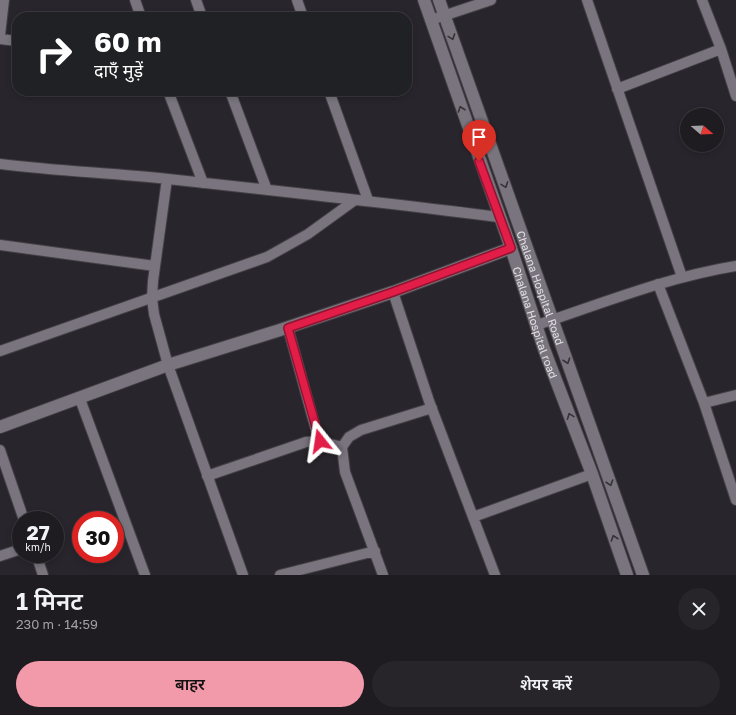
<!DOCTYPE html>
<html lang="hi">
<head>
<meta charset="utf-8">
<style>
  body { margin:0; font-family:"Golos Text","Noto Sans Devanagari",sans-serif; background:#27252a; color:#f1f3f6; height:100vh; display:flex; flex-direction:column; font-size:15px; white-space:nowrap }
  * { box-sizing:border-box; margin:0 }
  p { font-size:13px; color:#a1a1a5 }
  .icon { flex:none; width:22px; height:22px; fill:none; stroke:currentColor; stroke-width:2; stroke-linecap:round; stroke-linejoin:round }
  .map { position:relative; height:575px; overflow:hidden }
  .details { display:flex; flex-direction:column; background:#1f1c21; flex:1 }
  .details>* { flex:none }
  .top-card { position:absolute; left:12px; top:12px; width:400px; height:84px; border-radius:16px; box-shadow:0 2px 6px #0003,0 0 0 1px #3c3a3f; background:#202124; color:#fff; overflow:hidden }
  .needle { width:26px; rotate:109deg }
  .tools { position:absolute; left:680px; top:108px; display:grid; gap:8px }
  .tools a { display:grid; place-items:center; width:44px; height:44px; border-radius:50%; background:#1f1c21; box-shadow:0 2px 6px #0003,0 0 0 1px #3c3a3f; font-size:20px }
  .speed { position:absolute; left:12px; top:511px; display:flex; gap:8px; font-size:20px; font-weight:700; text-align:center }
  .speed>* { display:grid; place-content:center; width:52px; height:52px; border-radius:50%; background:#1f1c21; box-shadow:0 2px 6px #0003,0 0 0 1px #3c3a3f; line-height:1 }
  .speed small { font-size:10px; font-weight:400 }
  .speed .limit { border:6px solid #d22; background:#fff; color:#111 }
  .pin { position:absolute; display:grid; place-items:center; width:34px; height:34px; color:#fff; margin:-41px -17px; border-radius:50% 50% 50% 0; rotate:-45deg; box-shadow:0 0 4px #0007 }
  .pin .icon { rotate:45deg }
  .me { position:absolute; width:44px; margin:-22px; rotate:345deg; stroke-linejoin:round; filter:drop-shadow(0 0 3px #0008) }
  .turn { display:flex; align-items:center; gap:14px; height:84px; padding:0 16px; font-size:18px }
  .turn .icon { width:52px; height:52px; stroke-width:2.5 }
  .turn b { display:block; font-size:28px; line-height:34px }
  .round { display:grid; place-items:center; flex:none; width:42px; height:42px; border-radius:21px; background:#27252a }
  .headline { display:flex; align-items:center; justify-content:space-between; height:68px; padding:0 16px }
  h1 { font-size:24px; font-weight:600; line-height:30px }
  .primary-button { display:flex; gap:8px; margin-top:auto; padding:8px 16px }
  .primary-button a { flex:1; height:46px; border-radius:24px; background:#f39aaa; color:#111; font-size:16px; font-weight:600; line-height:46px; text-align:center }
  .primary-button a+a { background:#27252a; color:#f1f3f6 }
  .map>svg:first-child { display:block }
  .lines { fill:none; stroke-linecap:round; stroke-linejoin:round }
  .minor-casing { stroke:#444046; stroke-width:12 }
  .tertiary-casing { stroke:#444046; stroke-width:14 }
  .minor { stroke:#79747d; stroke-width:10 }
  .tertiary { stroke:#79747d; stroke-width:12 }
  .oneway { stroke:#363139 }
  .route-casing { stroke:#92132f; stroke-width:10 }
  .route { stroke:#e11d48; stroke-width:7 }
  .labels { text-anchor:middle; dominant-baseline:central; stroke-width:4; stroke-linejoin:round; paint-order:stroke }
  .street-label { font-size:11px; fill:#e2e0e5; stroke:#1f1b22 }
</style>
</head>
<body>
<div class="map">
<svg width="736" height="575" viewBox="0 0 736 575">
  <rect width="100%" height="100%" fill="#29252c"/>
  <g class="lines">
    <defs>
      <path id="minor" d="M135 0 141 17
        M196 0 202 17
        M297 0 303 17
        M587 0 682 277
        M702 0 721 49 736 96
        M431 20 491 0
        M0 35 4 0
        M0 39 17 41
        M617 89 721 49
        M168 91 203 183
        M230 91 267 190
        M329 91 368 200
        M0 164C56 171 112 173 168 179 279 191 389 203 498 217
        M167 179 153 281 152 298 154 314 168 365 243 575
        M0 245 155 266
        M658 284 704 403 736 395
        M393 292 429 401 495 575
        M537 325C603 303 668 277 736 266
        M288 328 319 441
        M0 351 267 257 308 234 355 200
        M80 399 145 575
        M704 403 736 500
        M0 450 24 520
        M207 476 306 442 319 441 342 447
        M473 517 592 474
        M36 554 43 575
        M0 556 21 549
        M280 575 375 551
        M383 575 345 472 342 447 349 437 361 430 432 408"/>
      <g id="tertiary">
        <path id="s1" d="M424 0 511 248 544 349 592 474 627 575"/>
        <path id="s2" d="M439 0 643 575"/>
        <path d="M0 427 168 365 280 330 393 292 511 248"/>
      </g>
    </defs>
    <!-- minor casing -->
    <use href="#minor" class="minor-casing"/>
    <!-- tertiary casing -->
    <use href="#tertiary" class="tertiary-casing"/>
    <!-- minor -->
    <use href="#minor" class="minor"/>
    <!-- tertiary -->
    <use href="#tertiary" class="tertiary"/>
  </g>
  <!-- one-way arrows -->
  <defs><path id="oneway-chevron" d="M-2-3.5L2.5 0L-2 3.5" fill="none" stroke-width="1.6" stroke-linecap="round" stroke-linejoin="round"/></defs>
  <g class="oneway">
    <use href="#oneway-chevron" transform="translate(452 37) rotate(70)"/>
    <use href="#oneway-chevron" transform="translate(461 109) rotate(-109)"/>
    <use href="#oneway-chevron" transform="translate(505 185) rotate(70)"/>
    <use href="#oneway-chevron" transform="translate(567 361) rotate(71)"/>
    <use href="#oneway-chevron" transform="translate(570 416) rotate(-111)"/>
    <use href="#oneway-chevron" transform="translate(610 483) rotate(71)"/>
    <use href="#oneway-chevron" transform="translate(614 538) rotate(-109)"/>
  </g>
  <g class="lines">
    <defs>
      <path id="route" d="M320 441 288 328 393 292 511 248 479 161"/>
    </defs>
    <!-- route casing -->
    <use href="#route" class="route-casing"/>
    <!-- route -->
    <use href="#route" class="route"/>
  </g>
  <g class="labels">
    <!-- street labels -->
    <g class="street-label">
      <text stroke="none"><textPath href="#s2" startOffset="305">Chalana Hospital Road</textPath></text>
      <text stroke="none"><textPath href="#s1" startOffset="341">Chalana Hospital road</textPath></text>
    </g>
  </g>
</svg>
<div class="tools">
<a><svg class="needle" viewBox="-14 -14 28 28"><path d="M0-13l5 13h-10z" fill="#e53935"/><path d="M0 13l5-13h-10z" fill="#a1a1a5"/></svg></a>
</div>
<div class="speed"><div>27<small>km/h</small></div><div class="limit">30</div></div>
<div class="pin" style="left:479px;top:161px;background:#d93025"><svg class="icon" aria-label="arrive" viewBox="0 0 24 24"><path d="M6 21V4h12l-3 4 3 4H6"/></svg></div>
<svg class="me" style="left:320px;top:441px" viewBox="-20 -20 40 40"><path d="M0-17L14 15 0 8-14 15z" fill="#e11d48" stroke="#fff" stroke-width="4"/></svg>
<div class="top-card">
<div class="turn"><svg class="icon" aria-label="right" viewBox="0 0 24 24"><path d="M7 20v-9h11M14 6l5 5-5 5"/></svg><div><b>60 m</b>दाएँ मुड़ें</div></div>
</div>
</div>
<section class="details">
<div class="headline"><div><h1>1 मिनट</h1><p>230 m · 14:59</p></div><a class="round"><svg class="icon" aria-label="close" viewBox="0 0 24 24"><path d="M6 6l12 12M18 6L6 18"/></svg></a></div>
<div class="primary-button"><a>बाहर</a><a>शेयर करें</a></div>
</section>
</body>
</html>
